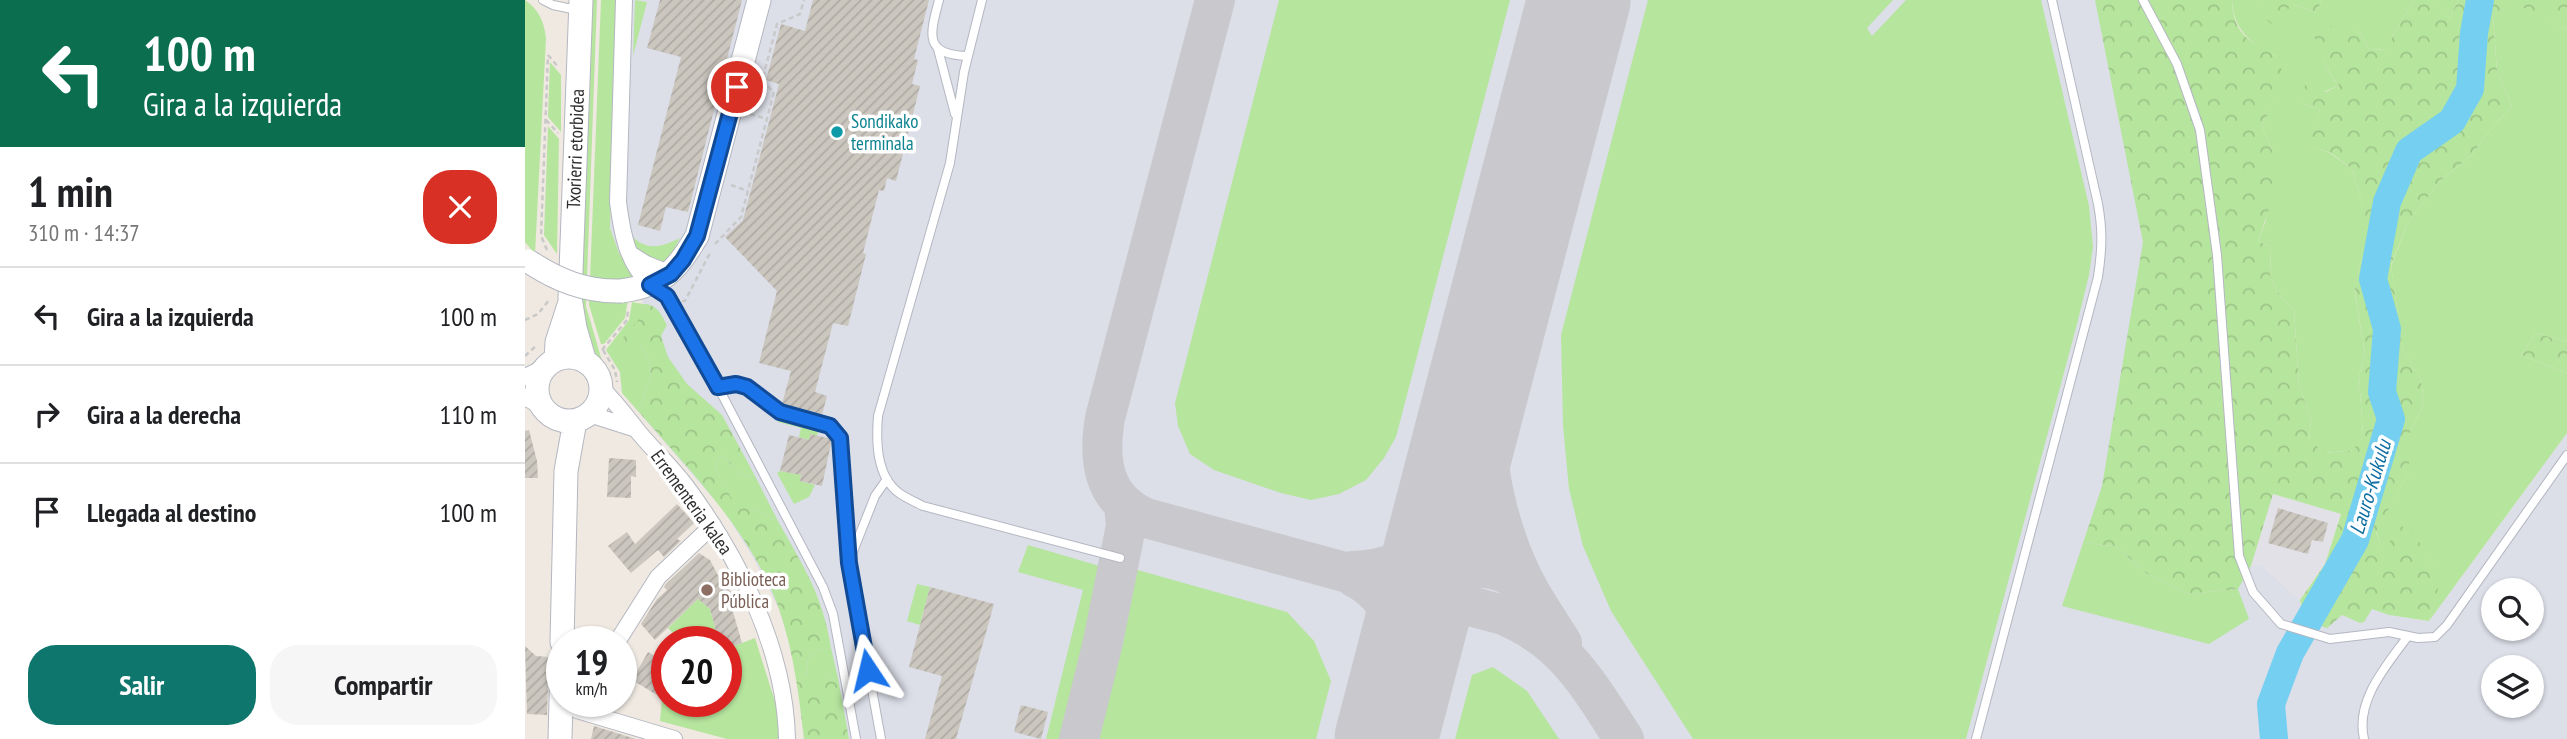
<!DOCTYPE html>
<html lang="es">
<head>
<meta charset="utf-8">
<style>
  body { margin:0; font-family:"PT Sans Narrow",sans-serif; background:#f6f6f6; color:#202124; height:100vh; display:flex; flex-direction:column; font-size:26px; white-space:nowrap }
  * { box-sizing:border-box; margin:0 }
  p { font-size:23px; color:#757577 }
  .icon { flex:none; width:38px; height:38px; fill:none; stroke:currentColor; stroke-width:2; stroke-linecap:round; stroke-linejoin:round }
  .map { position:relative; flex:1; overflow:hidden }
  .panel { display:flex; flex-direction:column; background:#fff; width:525px }
  .panel>* { flex:none }
  .hud { background:#0b6e4f; color:#fff; overflow:hidden }
  .buttons { position:absolute; left:1956px; top:578px; display:grid; gap:14px }
  .buttons a { display:grid; place-items:center; width:63px; height:63px; border-radius:50%; background:#fff; box-shadow:0 2px 5px #0004; font-size:35px }
  .speed { position:absolute; left:21px; top:626px; display:flex; gap:14px; font-size:35px; font-weight:700; text-align:center }
  .speed>* { display:grid; place-content:center; width:91px; height:91px; border-radius:50%; background:#fff; box-shadow:0 2px 5px #0004; line-height:1 }
  .speed small { font-size:18px; font-weight:400 }
  .speed .limit { border:10px solid #d22; background:#fff; color:#111 }
  .pin { position:absolute; display:grid; place-items:center; width:60px; height:60px; color:#fff; margin:-30px; border:4px solid #fff; border-radius:50%; box-shadow:0 2px 7px #0007 }
  .me { position:absolute; width:77px; margin:-38px; rotate:350deg; stroke-linejoin:round; filter:drop-shadow(0 0 5px #0008) }
  .turn { display:flex; align-items:center; gap:24px; height:147px; padding:0 28px; font-size:32px }
  .turn .icon { width:91px; height:91px; stroke-width:2.5 }
  .turn b { display:block; font-size:49px; line-height:60px }
  .round { display:grid; place-items:center; flex:none; width:74px; height:74px; border-radius:28px; background:#f6f6f6 }
  .summary { display:flex; align-items:center; justify-content:space-between; height:119px; padding:0 28px }
  h1 { font-size:42px; font-weight:700; line-height:52px }
  .button { display:flex; gap:14px; margin-top:auto; padding:14px 28px }
  .button a { flex:1; height:80px; border-radius:28px; background:#0f766e; color:#fff; font-size:28px; font-weight:700; line-height:80px; text-align:center }
  .button a+a { background:#f6f6f6; color:#202124 }
  ul { padding:0; list-style:none }
  li { display:flex; align-items:center; gap:21px; height:98px; padding:0 28px; border-top:2px solid #e0e0e0 }
  li div { flex:1 }
  li b { display:block; font-size:26px }
  li em { font-style:normal }
  main { display:flex; flex:1; min-height:0 }
  .map>svg:first-child { display:block }
  .industrial { fill:#e3e1e8 }
  .airport { fill:#dcdee8; fill-rule:evenodd }
  .green { fill:#b6e59e }
  .forest { fill:url(#forest-crowns) }
  .lines { fill:none; stroke-linecap:round; stroke-linejoin:round }
  .river { stroke:#75cff0; stroke-width:28 }
  .taxiway { stroke:#c9c8cc; stroke-width:40 }
  .runway { stroke:#c9c8cc; stroke-width:103 }
  .building { fill:url(#building-hatch) }
  .lane-casing { stroke:#b4b7c1; stroke-width:10 }
  .street-casing { stroke:#b4b7c1; stroke-width:18 }
  .secondary-casing { stroke:#b4b7c1; stroke-width:25 }
  .path { stroke:#c9c9c9; stroke-width:2.5; stroke-dasharray:5 3.5; stroke-linecap:butt }
  .lane { stroke:#fff; stroke-width:8 }
  .street { stroke:#fff; stroke-width:16 }
  .secondary { stroke:#fff; stroke-width:23 }
  .secondary-bridge-casing { stroke:#b4b7c1; stroke-width:25; stroke-linecap:butt }
  .secondary-bridge { stroke:#fff; stroke-width:23 }
  .route-casing { stroke:#114b97; stroke-width:18 }
  .route { stroke:#1a73e8; stroke-width:12 }
  .culture-dot { fill:#0f9aa8; stroke:#fff; stroke-width:2.5 }
  .education-dot { fill:#8d6e63; stroke:#fff; stroke-width:2.5 }
  .labels { text-anchor:middle; dominant-baseline:central; stroke-width:7; stroke-linejoin:round; paint-order:stroke }
  .culture-label { font-size:19px; fill:#0d838f; stroke:#fff; text-anchor:start }
  .street-label { font-size:19px; fill:#2e2e2e; stroke:#fff }
  .education-label { font-size:19px; fill:#785e54; stroke:#fff; text-anchor:start }
  .water-label { font-size:21px; font-style:italic; fill:#0d6fa3; stroke:#fff }
</style>
</head>
<body>
<main>
<section class="panel">
<div class="hud">
<div class="turn"><svg class="icon" aria-label="left" viewBox="0 0 24 24"><path d="M17 20v-9H6M10 6l-5 5 5 5"/></svg><div><b>100 m</b>Gira a la izquierda</div></div>
</div>
<div class="summary"><div><h1>1 min</h1><p>310 m · 14:37</p></div><a class="round" style="background:#d93025;color:#fff"><svg class="icon" aria-label="close" viewBox="0 0 24 24"><path d="M6 6l12 12M18 6L6 18"/></svg></a></div>
<ul>
<li><svg class="icon" aria-label="left" viewBox="0 0 24 24"><path d="M17 20v-9H6M10 6l-5 5 5 5"/></svg><div><b>Gira a la izquierda</b></div><em>100 m</em></li>
<li><svg class="icon" aria-label="right" viewBox="0 0 24 24"><path d="M7 20v-9h11M14 6l5 5-5 5"/></svg><div><b>Gira a la derecha</b></div><em>110 m</em></li>
<li><svg class="icon" aria-label="arrive" viewBox="0 0 24 24"><path d="M6 21V4h12l-3 4 3 4H6"/></svg><div><b>Llegada al destino</b></div><em>100 m</em></li>
</ul>
<div class="button"><a>Salir</a><a>Compartir</a></div>
</section>
<div class="map">
<svg width="2042" height="739" viewBox="0 0 2042 739">
  <defs>
    <pattern id="forest-crowns" width="20" height="18" patternUnits="userSpaceOnUse" patternTransform="scale(1.75)"><rect width="20" height="18" fill="#b6e59e"/><path d="M2 6a3 3 0 1 1 6 0M12 15a3 3 0 1 1 6 0" fill="none" stroke="#9dc588"/></pattern>
    <pattern id="building-hatch" width="6" height="6" patternUnits="userSpaceOnUse" patternTransform="scale(1.75)"><rect width="6" height="6" fill="#cbc7bf"/><path d="M-1 1l2-2M0 6l6-6M5 7l2-2" fill="none" stroke="#afaba4"/></pattern>
  </defs>
  <rect width="100%" height="100%" fill="#efe9e1"/>
  <!-- industrial -->
  <path class="industrial" d="M1747 494 1816 513 1800 564 1775 600 1736 565 1726 566Z"/>
  <!-- airport -->
  <path class="airport" d="M91 0H1636L1726 566 1736 565 1775 600 1780 621 1817 615 1835 623 1847 609 1864 615 1904 621 2042 433V739H279L272 676 264 641 254 609 228 557 199 511 97 393 95 372 83 353 118 304 111 280 94 253 85 228ZM1969 590H2007V628H1969ZM1969 667H2007V705H1969Z"/>
  <!-- green -->
  <path class="green" d="M0 0C14 10 19 21 21 38L10 254 0 242Z
    M65 0H72L61 306 77 361 62 343 54 308Z
    M76 0H91L85 228 94 253 111 280 103 299 100 318 79 344H76L64 305Z
    M110 0 122 2 108 56Z
    M754 0H985L871 437 859 458 841 480 814 494 786 500 756 493 689 470 665 454 653 426 650 403Z
    M1123 0H1368L1342 28 1347 36 1381 0H1516L1564 206 1568 247 1564 275 1552 324 1441 739H1168L1086 611 1058 546 1044 489 1038 426 1036 335Z
    M1707 0H1739L1731 11 1768 4 1791 13 1797 0H1889L1868 35 1863 50 1844 49 1835 33 1820 30 1788 33C1798 52 1798 70 1814 85L1776 103 1795 110 1785 146 1805 153 1827 169 1837 203V257L1829 288 1840 354 1834 376 1838 436 1829 450 1801 453 1784 442 1786 418 1774 386 1769 311 1751 290 1745 275 1746 247 1733 241 1741 220 1748 152 1737 127 1749 98 1751 56C1726 44 1708 30 1707 0Z
    M1913 0H1933L1925 18 1910 10Z
    M1987 1 2042 29V342L2011 333 1996 355 2042 373V433L1904 621 1917 571 1900 558 1859 554 1851 531 1884 472V435L1899 403 1896 379 1878 350 1866 266 1883 222 1916 180 1948 154 1963 132 1987 106 1972 71 1968 15Z
    M25 62 36 75V132L23 117Z
    M23 126 34 139 32 254 19 235Z
    M106 235C122 252 136 247 155 238L143 260 138 264C119 260 112 252 106 235Z
    M107 302 118 304 115 319V346C135 367 122 388 113 411L97 393 95 372 81 350 104 320Z
    M254 417 294 428 292 436 284 440 274 437 276 428 253 422Z
    M196 455 220 477 229 474 253 521C237 516 228 504 211 507L194 476 190 464Z
    M255 471 276 475 275 481 290 485 284 497 269 504 252 473Z
    M1558 543 1591 546 1621 573 1662 594 1713 589 1724 619 1684 644 1537 606Z
    M503 545 585 569 545 739H521L558 590 493 572Z
    M602 567 762 612 789 641 806 681 791 739H562Z
    M392 584 405 587 395 625 382 621Z
    M173 599 185 609 194 642H157L143 628Z
    M230 638 252 708 254 739H202L135 721 137 698 142 690V702H201V649Z
    M306 648 313 678 281 677 283 659 293 650Z
    M968 667 1002 691 1034 739H930L947 675Z"/>
  <!-- forest -->
  <path class="forest" d="M1570 0H1707C1708 51 1751 44 1756 65 1759 80 1743 113 1737 127L1748 152 1754 181 1733 241 1746 247 1745 275 1751 290 1769 311 1774 386 1786 418 1784 441 1801 453 1828 450 1838 436 1834 376 1840 354 1829 287 1837 257V203L1827 169 1806 153 1784 146 1795 110 1776 103 1771 94 1783 83 1801 92 1814 85C1799 71 1797 51 1787 33L1802 25 1835 33 1844 49 1862 50 1868 35 1889 0H1913L1911 10 1925 18 1933 0H2042V29L1987 2 1968 15 1972 71 1987 106 1963 132 1948 154 1916 180 1883 222 1866 265 1878 350 1896 379 1899 403 1884 435V472L1851 532 1859 553 1873 525 1891 532 1900 558 1918 571 1904 621 1864 615 1847 609 1839 622 1835 623 1817 615 1802 628 1780 621 1775 600 1800 564 1816 514 1748 494 1726 566 1713 589 1662 594 1621 573 1591 546 1558 543 1577 486 1618 242Z
    M1739 0H1797L1791 13 1768 4 1748 25 1730 11Z
    M118 304C132 304 136 314 142 325L136 336 143 357 162 384 197 415 229 474 220 477 196 455 190 464 194 476 211 506C228 504 237 516 253 521 278 566 298 595 306 648L293 650 283 659 281 676 313 678 324 739H279C274 696 269 654 255 612 229 535 165 471 113 411 122 388 135 367 115 346L105 349 95 341 114 319Z
    M2011 333 2042 342V373L1996 355Z"/>
  <g class="lines">
    <!-- river -->
    <path class="river" d="M1749 739 1746 704 1765 653 1830 540 1866 419 1857 392 1862 329 1848 279 1862 202 1884 151 1927 121 1945 89 1949 33 1955 0"/>
    <!-- taxiway -->
    <path class="taxiway" d="M690 0 580 418C573 459 577 499 621 518L978 615C1040 640 1064 686 1099 739
      M970 320C965 353 958 388 960 422 962 480 977 542 1005 592 1015 609 1026 626 1037 643
      M827 571C858 570 898 559 913 529 918 519 920 508 924 497
      M829 577C867 596 881 637 877 677
      M894 611C921 566 964 552 1004 590
      M554 739 578 642 601 526 599 504"/>
    <!-- runway -->
    <path class="runway" d="M861 739 1054 0"/>
  </g>
  <!-- building -->
  <path class="building" d="M135 0H217L163 212 141 207 135 231 113 225 156 57 122 48Z
    M288 0H404L389 59 393 60 387 84 395 86 371 181 362 178 359 191 354 190 338 253 341 254 323 326 308 323 290 392 302 396 297 415 257 404 266 371 234 363 252 291 200 237 218 220 254 84 241 80 256 24 280 31Z
    M4 430 12 461 13 478H0V431Z
    M285 434 307 439 297 486 275 481 276 475 255 471 264 435 284 440Z
    M84 458 111 460V477L106 476V498L82 497Z
    M152 504 169 523 152 539 156 541 139 557 133 550 106 573 83 546 102 532 110 544Z
    M1753 508 1803 523 1798 542 1787 540 1783 554 1743 543Z
    M174 553 185 560 196 581 207 593 204 598 217 643 201 649V642H194L185 609 173 599 130 640 116 624 132 599 142 590 139 587 141 584Z
    M405 587 469 604 431 739H400L417 676 384 667Z
    M0 646 11 656 24 657 22 715 2 714Z
    M123 652 142 663V690L137 698 107 680Z
    M496 705 523 712 516 739 489 732Z
    M69 726 111 739H66Z"/>
  <g class="lines">
    <defs>
      <path id="lane" d="M18 0 28 5 52 10
        M414 0C405 34 398 55 443 56
        M457 0 439 72 425 163 353 416C351 441 351 476 374 493 381 498 390 502 398 506L595 558
        M1618 0 1652 64 1675 130 1692 255 1714 556 1728 592 1756 624 1805 639 1864 632 1893 638 1910 637 1922 625 2042 455
        M413 49 430 114
        M126 286 142 296 147 304 193 387 298 587 308 614 331 739
        M193 387 211 384 222 386 255 412 305 426 315 438 324 563 356 739
        M325 559 350 496 362 479
        M1451 739 1573 277C1577 250 1578 231 1573 204L1527 0
        M1839 739C1830 700 1862 665 1883 636"/>
      <path id="street" d="M99 0 93 202C97 233 102 263 126 285
        M105 254 121 264 146 274
        M0 377 17 369
        M76 388C90 401 100 415 111 429 126 448 145 465 160 485 213 556 260 648 262 739
        M0 397 14 405
        M64 414 111 429
        M92 642 133 577 188 525
        M52 710 149 739"/>
      <path id="secondary" d="M56 0 45 298 50 328 59 359
        M96 291C138 285 151 272 172 236L234 0
        M12 389a32 32 0 1 1 64 0a32 32 0 1 1-64 0Z
        M31 359 32 342 44 305
        M37 642 41 471 50 421
        M35 739 37 661"/>
    </defs>
    <!-- lane casing -->
    <use href="#lane" class="lane-casing"/>
    <!-- street casing -->
    <use href="#street" class="street-casing"/>
    <!-- secondary casing -->
    <use href="#secondary" class="secondary-casing"/>
    <!-- path -->
    <path class="path" d="M23 55 34 68
      M225 114 242 119
      M21 120 33 133
      M206 185 223 191
      M190 244 216 217 249 92 237 81 252 24 275 14 279 0
      M22 250 16 236 23 55
      M157 301H160L185 253
      M0 320 13 314 24 300
      M77 350 102 320 103 309
      M78 350 90 370 92 382
      M0 356 12 345"/>
    <!-- lane -->
    <use href="#lane" class="lane"/>
    <!-- street -->
    <use href="#street" class="street"/>
    <!-- secondary -->
    <use href="#secondary" class="secondary"/>
    <defs>
      <path id="secondary-bridge" d="M3 261C32 280 60 292 96 291"/>
    </defs>
    <!-- secondary-bridge casing -->
    <use href="#secondary-bridge" class="secondary-bridge-casing"/>
    <!-- secondary-bridge -->
    <use href="#secondary-bridge" class="secondary-bridge"/>
  </g>
  <g class="lines">
    <defs>
      <path id="route" d="M212 87 172 236 158 260 146 274 125 285 142 296 193 387 211 384 222 387 255 412 305 426 315 438 324 563 343 670"/>
    </defs>
    <!-- route casing -->
    <use href="#route" class="route-casing"/>
    <!-- route -->
    <use href="#route" class="route"/>
  </g>
  <!-- markers -->
  <circle class="culture-dot" cx="312" cy="132" r="7"/>
  <circle class="education-dot" cx="182" cy="590" r="7"/>
  <g class="labels">
    <!-- culture labels -->
    <g class="culture-label">
      <text x="326" y="121">Sondikako<tspan x="326" dy="22">terminala</tspan></text>
    </g>
    <!-- street labels -->
    <g class="street-label">
      <text transform="translate(50 149) rotate(-88)">Txorierri etorbidea</text>
      <text transform="translate(167 502) rotate(54)">Errementeria kalea</text>
    </g>
    <!-- education labels -->
    <g class="education-label">
      <text x="196" y="579">Biblioteca<tspan x="196" dy="22">Pública</tspan></text>
    </g>
    <!-- water labels -->
    <g class="water-label">
      <text transform="translate(1845 487) rotate(-73)">Lauro-Kukulu</text>
    </g>
  </g>
</svg>
<div class="buttons">
<a><svg class="icon" aria-label="search" viewBox="0 0 24 24"><circle cx="10" cy="10" r="6"/><path d="M15 15l6 6"/></svg></a>
<a><svg class="icon" aria-label="layers" viewBox="0 0 24 24"><path d="M12 4l9 5-9 5-9-5zM3 14l9 5 9-5"/></svg></a>
</div>
<div class="speed"><div>19<small>km/h</small></div><div class="limit">20</div></div>
<div class="pin" style="left:212px;top:87px;background:#d93025"><svg class="icon" aria-label="arrive" viewBox="0 0 24 24"><path d="M6 21V4h12l-3 4 3 4H6"/></svg></div>
<svg class="me" style="left:343px;top:670px" viewBox="-20 -20 40 40"><path d="M0-17L14 15 0 8-14 15z" fill="#1a73e8" stroke="#fff" stroke-width="4"/></svg>
</div>
</main>
</body>
</html>
